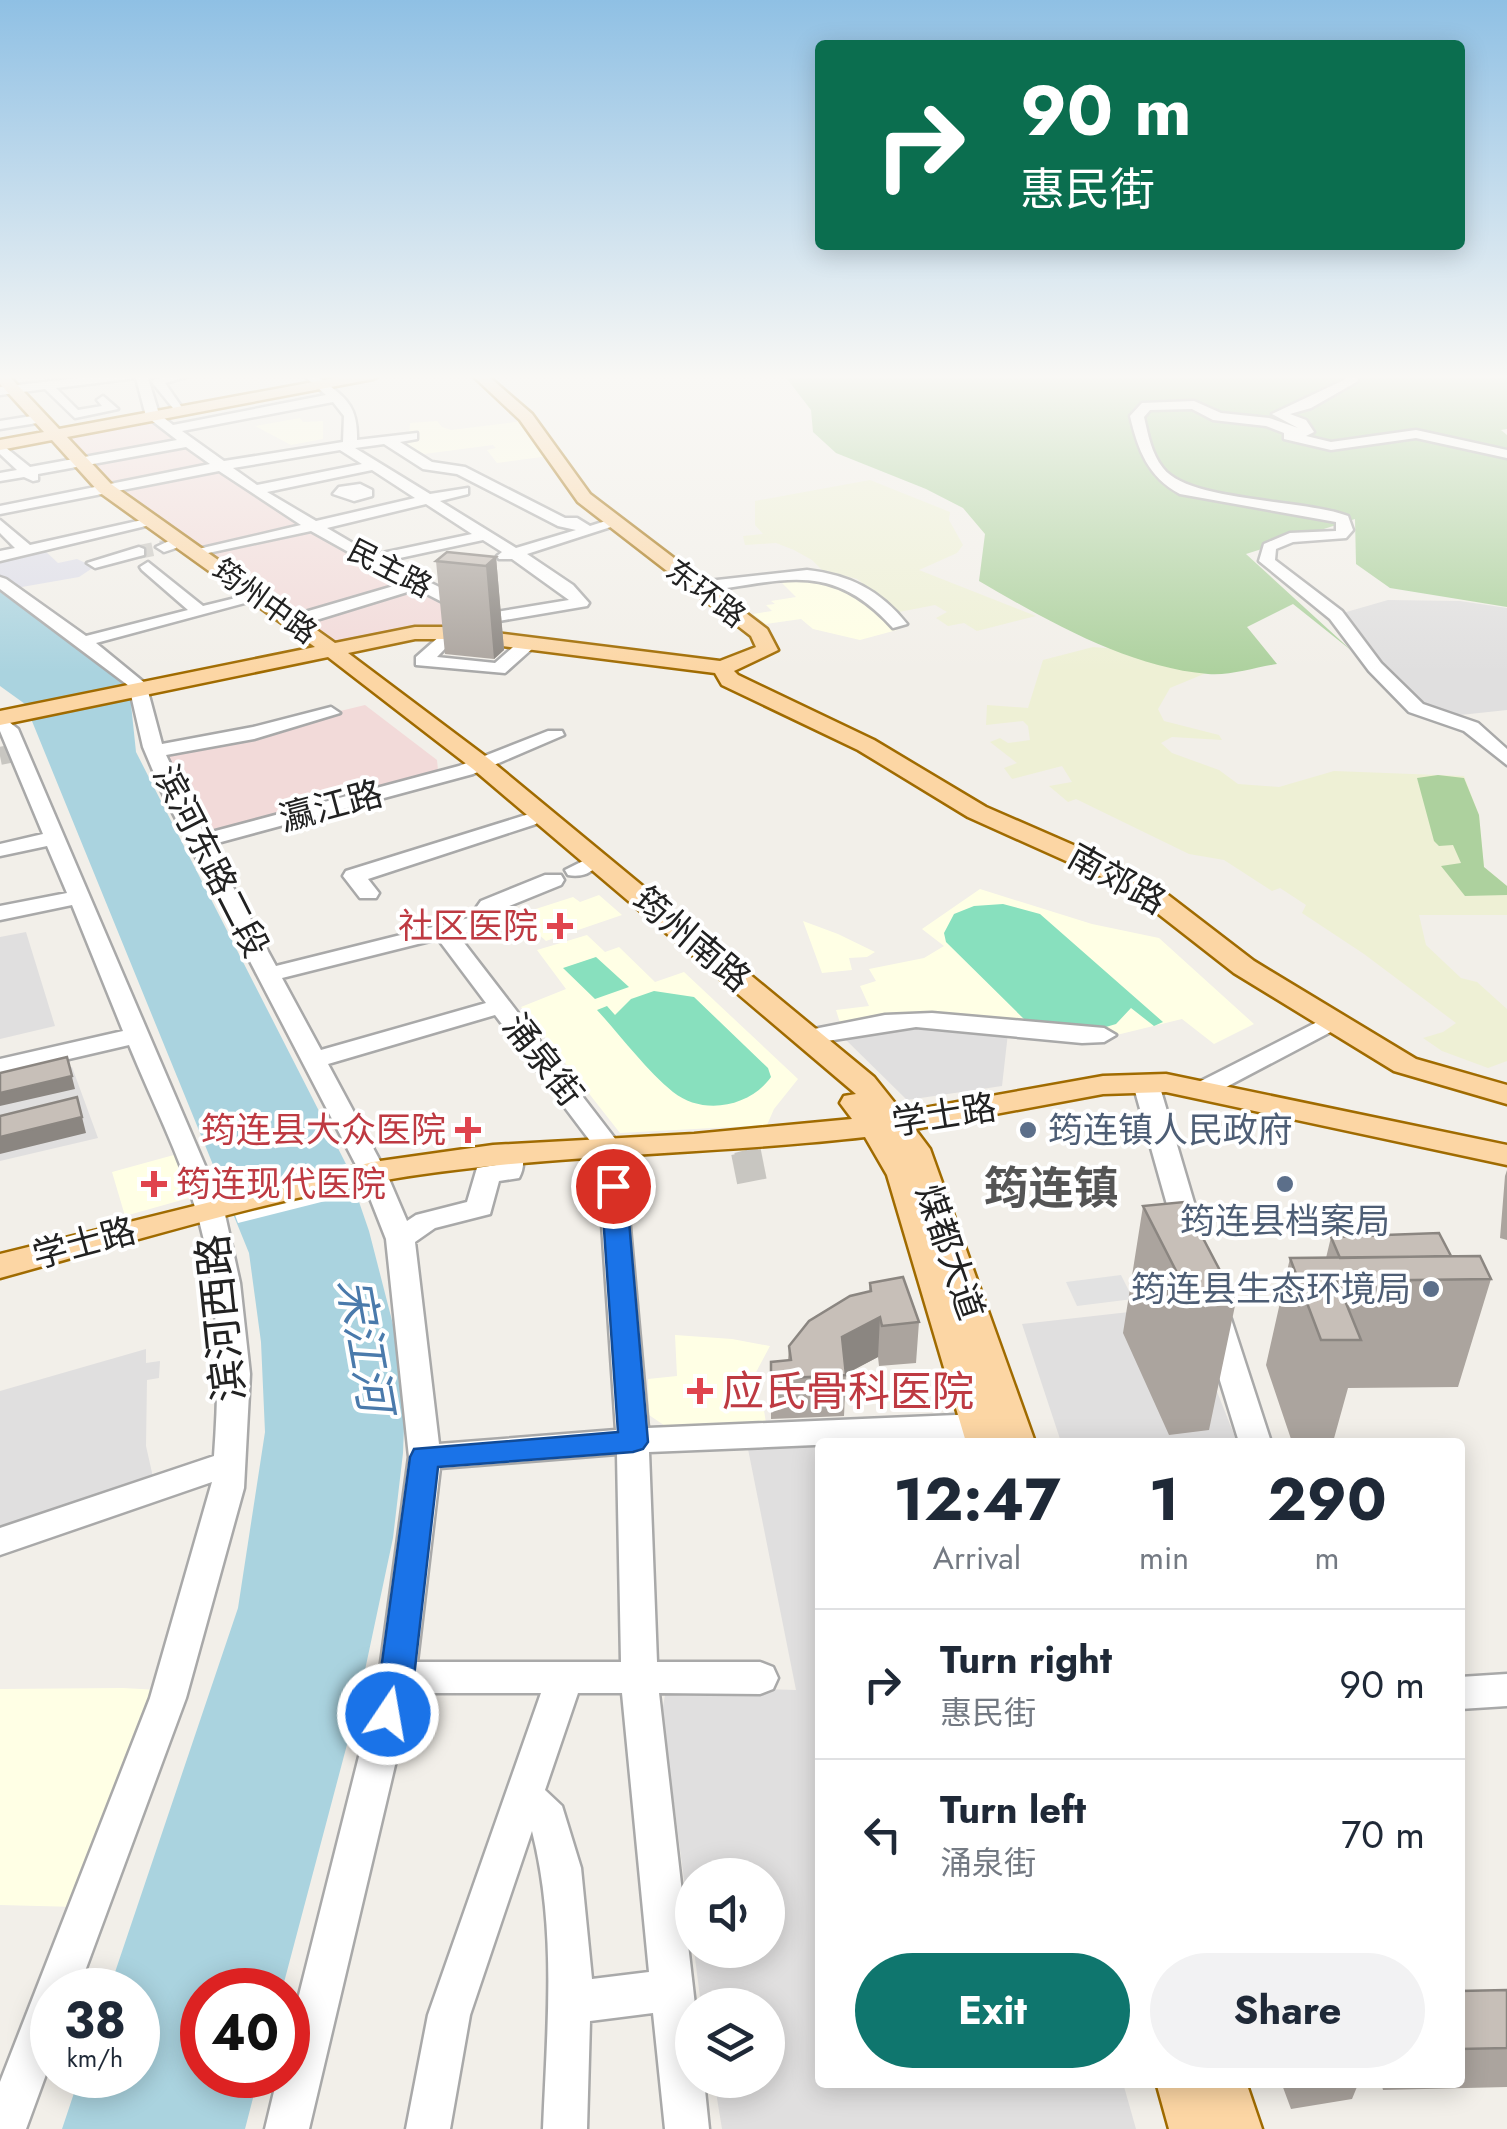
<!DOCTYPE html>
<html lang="en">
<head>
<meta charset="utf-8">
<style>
  body { margin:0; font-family:Jost,"Noto Sans SC",sans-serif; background:#f2f2f3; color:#1f2937; height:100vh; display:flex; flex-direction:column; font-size:38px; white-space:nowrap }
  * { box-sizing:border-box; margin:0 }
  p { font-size:32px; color:#747a83 }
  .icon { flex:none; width:55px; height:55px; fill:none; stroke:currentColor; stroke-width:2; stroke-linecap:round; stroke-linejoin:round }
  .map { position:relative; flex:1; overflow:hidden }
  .side { position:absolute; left:815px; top:1438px; width:650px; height:650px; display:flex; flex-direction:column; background:#fff; border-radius:10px; box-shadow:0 5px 25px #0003 }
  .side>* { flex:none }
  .guide { position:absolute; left:815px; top:40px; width:650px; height:210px; border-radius:10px; box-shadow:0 5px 25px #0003; background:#0b6e4f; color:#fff; overflow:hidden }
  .fabs { position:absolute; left:675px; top:1858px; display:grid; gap:20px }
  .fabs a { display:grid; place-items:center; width:110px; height:110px; border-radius:50%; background:#fff; box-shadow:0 5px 25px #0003; font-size:50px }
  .speed { position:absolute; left:30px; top:1968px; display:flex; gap:20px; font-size:50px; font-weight:700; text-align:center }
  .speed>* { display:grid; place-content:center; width:130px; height:130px; border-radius:50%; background:#fff; box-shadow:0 5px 25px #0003; line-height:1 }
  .speed small { font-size:25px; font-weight:400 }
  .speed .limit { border:15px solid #d22; background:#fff; color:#111 }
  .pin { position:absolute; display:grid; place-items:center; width:85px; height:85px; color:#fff; margin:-42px; border:5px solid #fff; border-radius:50%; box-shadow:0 2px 10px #0007 }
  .me { position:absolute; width:110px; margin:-55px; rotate:12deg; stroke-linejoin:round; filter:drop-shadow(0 0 8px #0008) }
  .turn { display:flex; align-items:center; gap:35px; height:210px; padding:0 40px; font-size:45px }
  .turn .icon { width:130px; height:130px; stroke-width:2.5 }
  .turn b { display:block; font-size:70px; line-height:85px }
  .eta { display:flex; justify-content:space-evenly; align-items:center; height:170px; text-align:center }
  .eta b { font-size:60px; font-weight:700; line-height:70px }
  .action { display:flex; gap:20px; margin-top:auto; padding:20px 40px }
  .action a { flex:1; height:115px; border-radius:60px; background:#0f766e; color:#fff; font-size:40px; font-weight:700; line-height:115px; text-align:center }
  .action a+a { background:#f2f2f3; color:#1f2937 }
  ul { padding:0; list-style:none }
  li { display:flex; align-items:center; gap:30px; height:150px; padding:0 40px; border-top:2px solid #e0e1e3 }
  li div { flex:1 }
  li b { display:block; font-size:38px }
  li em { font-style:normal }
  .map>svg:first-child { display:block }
  .residential { fill:#e0dfdf }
  .commercial { fill:#f2dad9 }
  .education { fill:#ffffe5 }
  .farmland { fill:#eef0d5 }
  .forest { fill:#add19e }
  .pitch { fill:#88e0be }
  .parking { fill:#e2e2e2 }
  .plaza { fill:#dddde8 }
  .water { fill:#aad3df }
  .pier { fill:#fff }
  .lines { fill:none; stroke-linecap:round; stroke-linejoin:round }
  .minor-tunnel-far3 { stroke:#c8c6c1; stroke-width:14; stroke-dasharray:14 8; stroke-linecap:butt }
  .minor-tunnel-far2 { stroke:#c8c6c1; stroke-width:18; stroke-dasharray:18 9; stroke-linecap:butt }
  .minor-tunnel-far1 { stroke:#c8c6c1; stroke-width:24; stroke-dasharray:24 11; stroke-linecap:butt }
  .minor-tunnel { stroke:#c8c6c1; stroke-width:30; stroke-dasharray:30 15; stroke-linecap:butt }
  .minor-casing { stroke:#a9a9a9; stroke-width:5 }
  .major-casing { stroke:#a06b00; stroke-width:5 }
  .minor { fill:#fff; fill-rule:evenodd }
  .major { fill:#fcd6a4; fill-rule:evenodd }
  .wall { fill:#aba49e }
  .shaded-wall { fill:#8b8681 }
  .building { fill:#c7bfb8; stroke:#8b8681; stroke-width:2.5 }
  .route { fill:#1a73e8; stroke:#114b97; stroke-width:2.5 }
  .health-dot { fill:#e0444e; stroke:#fff; stroke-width:4 }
  .service-dot { fill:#5c6f8a; stroke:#fff; stroke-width:4 }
  .labels { text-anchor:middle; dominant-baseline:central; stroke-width:8; stroke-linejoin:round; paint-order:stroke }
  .far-street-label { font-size:30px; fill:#222; stroke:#fff }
  .street-label { font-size:35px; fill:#222; stroke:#fff }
  .health-label { font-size:35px; fill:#be3a42; stroke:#fff; text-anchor:end }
  .service-label { font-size:35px; fill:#4e5e75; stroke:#fff; text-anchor:start }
  .near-street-label { font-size:42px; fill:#222; stroke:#fff }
  .near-health-label { font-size:42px; fill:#be3a42; stroke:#fff; text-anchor:start }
  .district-label { font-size:45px; font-weight:bold; fill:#555; stroke:#fff }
  .near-water-label { font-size:45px; font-style:italic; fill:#4a7aab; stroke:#fff }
</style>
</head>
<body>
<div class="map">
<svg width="1507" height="2129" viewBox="0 0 1507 2129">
  <rect width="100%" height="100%" fill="#f2efe9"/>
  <!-- residential -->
  <path class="residential" d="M1388 600 1460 601 1507 608V710L1451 716 1410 700 1336 615Z
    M26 932 55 1026 0 1039V937Z
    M903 1024 1008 1033 1002 1086 907 1100 845 1039Z
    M72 1067 98 1138 0 1161V1084Z
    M1183 1306 1237 1442H1061L1022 1324Z
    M146 1349V1363L160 1361 159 1378 147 1380 146 1446 153 1477 0 1532V1391Z
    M820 1446V2082L1123 2083 1136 2129H722L714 2080H768V2005H701L694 1950H768V1875H692V1941L662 1712 665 1695 680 1687 796 1690 748 1449Z"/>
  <!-- commercial -->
  <path class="commercial" d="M150 421 361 559 472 614 447 628 337 642 113 491 60 441 68 434Z
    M365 705 437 760 438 770 202 833 167 753Z"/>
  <!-- education -->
  <path class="education" d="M300 418 303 422 323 421V439L291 445 255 426Z
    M437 421 442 427 451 430 523 421 549 456 497 463 487 450 496 448 493 445 424 454 388 437 409 435 410 423Z
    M811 576 846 583 897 630 860 640 813 629 801 619 766 624 753 614 772 611 766 605 775 604 771 601 796 597 779 580Z
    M980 889 1092 924 1159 938 1254 1024 1214 1044 1182 1019 1092 1041 903 1024 845 1039 836 1010 869 1006 860 986 876 981 869 969 924 958 944 946 922 929Z
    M599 895 622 915 546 941 517 915 573 897 580 902Z
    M803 921 838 934 875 952 867 957 849 958 852 970 822 973Z
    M587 935 605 952 619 947 655 982 684 972 798 1079 774 1109 767 1125 620 1133 521 1007 566 989 537 950Z
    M181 1153 196 1196 125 1216 112 1172Z
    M675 1335 732 1339 770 1346 753 1378 749 1402 763 1404 766 1423 674 1432 649 1415 648 1379 677 1376Z
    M123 1688 159 1690 77 1907 0 1905V1689Z"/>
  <!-- farmland -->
  <path class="farmland" d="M870 480 950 512 949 520 963 545 957 553 919 570 1036 616 977 631 964 623 948 626 936 618 947 612 935 605 899 612 857 579 822 570 812 560 794 550 776 543 745 545 743 536 763 534 755 525V501Z
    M1093 647 1167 653 1211 671 1170 688 1158 709 1164 721 1219 735 1222 740 1172 737 1161 743 1172 753 1219 770 1238 784 1279 787 1334 771 1464 776 1479 815 1484 867 1507 886V915H1419L1426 945 1461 978 1477 982 1507 1009V1061L1488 1068 1442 1051 1423 1038 1443 1032 1456 1023 1364 954 1302 913 1306 905 1280 888 1272 891 1224 860 1189 854 1076 799 1068 802 1049 786 1072 782 1062 766 1012 779 1004 768 1017 763 990 742 1000 738 1008 743 1030 740 1028 726 1023 721 986 725 987 705 1028 708 1043 660Z"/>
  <!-- forest -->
  <path class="forest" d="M784 375H1507V429L1501 430 1507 435V607L1390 588 1356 564 1355 519 1246 554 1352 651 1293 604 1247 627 1277 664C1256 667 1230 676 1208 674 1127 667 1048 621 979 581L985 534 963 508 926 489 836 453 813 432 811 410Z
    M1438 775 1464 778 1479 815 1484 867 1507 886V895L1465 896 1441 866 1461 863 1453 845 1439 846 1434 841 1417 778Z"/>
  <!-- pitch -->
  <path class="pitch" d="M1003 904 1040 914 1163 1022 1154 1026 1131 1008 1116 1024 1089 1032 1026 1021 946 942 944 933 954 914 974 906Z
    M596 957 629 987 595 999 563 968Z
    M654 991 694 997 768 1068 771 1077C750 1107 703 1116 673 1092 645 1069 621 1036 597 1010L607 1006 615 1015 631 999Z"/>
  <!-- parking -->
  <path class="parking" d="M1121 1275 1133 1299 1077 1306 1066 1282Z"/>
  <!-- plaza -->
  <path class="plaza" d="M43 549 58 563 77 559 94 567 79 577 16 588 0 578V558Z"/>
  <!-- water -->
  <path class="water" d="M0 592 129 685 136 752 346 1164 369 1231 406 1375 403 1453 393 1538 358 1703 282 1990H202V2075H259L245 2129H62L80 2075H138V1990H109L238 1608 265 1432 261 1342 249 1253 25 704 0 686Z"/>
  <!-- pier -->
  <path class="pier" d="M346 1164 353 1194 238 1223 227 1194Z"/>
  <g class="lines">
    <!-- minor-tunnel-far3 -->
    <path class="minor-tunnel-far3" d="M139 552 164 547"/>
    <!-- minor-tunnel-far2 -->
    <path class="minor-tunnel-far2" d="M0 756 10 754"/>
    <!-- minor-tunnel-far1 -->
    <path class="minor-tunnel-far1" d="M746 1150 747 1154"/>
    <!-- minor-tunnel -->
    <path class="minor-tunnel" d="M746 1152 754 1192"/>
    <defs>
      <path id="minor" d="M105 375H147L159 414 173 425 326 395 303 375H316C343 397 358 402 357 440L417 433V439L400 442 432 462 465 467 565 518H577L590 526 615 518 623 523 527 554 573 585 589 603 587 606 493 622 458 635 437 657 495 663 521 640H533V648L505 673 416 665V657L441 635 442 629 490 613 569 600 512 559H499L497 556 502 552 483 540 386 561 420 578 430 579 431 583 476 605V613H464L417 589 300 625H288V617L404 583 311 531 194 556V550L301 525 219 471 0 514V506L210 464 186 447 38 474V480L33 481 24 477 0 481V473L17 470 0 454V443L30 467 177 440 146 416 136 378 56 388 78 410 102 406 97 400 103 396 118 409 75 418 45 389 0 395V387ZM333 402 344 416 343 442 224 461 182 431ZM384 444 423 469 457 474 558 526 576 530 516 548 440 501 468 494V488L430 494 355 448ZM340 450 362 464 257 485 233 468ZM372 470 415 498 316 521 267 492ZM426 504 472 534 373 555 327 528Z
        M170 375H193L165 383 183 409 177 413 151 381Z
        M1345 375H1357L1358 381 1311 408 1290 414 1306 420 1314 432 1306 436 1331 442 1416 430 1507 450V458L1416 438 1331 450 1284 439V433L1266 426 1213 420 1192 409 1150 410 1144 417C1148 434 1151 453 1163 468 1189 502 1303 499 1348 516L1353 530 1346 538 1293 542 1276 549 1275 560 1342 611 1381 663 1423 704 1478 723 1507 749V765L1464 731 1409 712 1369 671 1330 619 1259 561 1264 544 1290 533 1336 531V522L1180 494C1148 477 1138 450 1130 416L1142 403 1194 401 1221 413 1269 418 1298 428 1272 414 1346 379Z
        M32 416 39 420 37 423 0 429V421Z
        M360 484 372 490V496L354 501 333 494 339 487Z
        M0 520 30 545 142 520 150 525 0 561V551L15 548 0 533Z
        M171 540 176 542V548L164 552 156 547Z
        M139 547 144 549V555L95 568 87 563Z
        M148 562 203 606 248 595 256 600 96 643 146 684 162 744 253 727 331 707 340 713 254 739 166 755 204 834 459 766 548 731H562L564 735 473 774 210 845 276 966 469 918 481 901 545 875H561L564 880 561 885 497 911 485 928 458 935 623 1149 648 1428 980 1414 991 1418 996 1426 991 1434 980 1438 649 1452 657 1662H760L773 1667 778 1678 773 1689 760 1694 659 1693 695 2005 692 2080H704L709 2129H665L653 2013 590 2021 587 2129H543C547 2029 557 1929 532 1831L470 2015 450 2129H406L428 2015 541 1693H412L309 2129H265L278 2075H288V2039L379 1677 409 1457 386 1239 364 1183 351 1181 347 1175 357 1167 162 792 143 747 129 686 0 589V577L6 579 86 636 188 610 142 570 140 567ZM438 939 486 1003 321 1050 282 978ZM495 1015 597 1150 616 1430 439 1444 415 1242 435 1228 490 1214 499 1181 519 1178C524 1169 525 1157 519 1148H501L496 1165 477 1168 467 1202 416 1215 407 1221 386 1172 328 1064ZM617 1454 621 1662H417L440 1468ZM578 1693H622L649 1972 592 1979 581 1868 562 1806 545 1790Z
        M807 570C850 575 880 590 907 624L893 628C830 558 782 582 699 592L691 587 699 582Z
        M0 715 18 729 224 1210 240 1283 250 1374 244 1488 186 1698 78 1990H52V2058L26 2129H0V2082L150 1698 212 1482 0 1555V1528L214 1456C220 1374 220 1289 196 1210 179 1154 151 1099 129 1045L0 1075V1059L123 1031 72 905 0 920V906L67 893 47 846 0 856V844L43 834 0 731Z
        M529 814 536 816 539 820 536 824 368 879 379 893 376 898H360L343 876 346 871Z
        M585 860 593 861 596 866C590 875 578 877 568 875L565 870Z
        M932 1013 1104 1028 1116 1035 1104 1042 1082 1043 916 1027 808 1044 796 1037 799 1032 885 1015Z
        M1333 1014 1342 1016 1345 1021 1342 1026 1211 1095 1202 1098 1189 1090 1193 1085Z
        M1146 1076 1159 1084 1203 1233 1199 1240H1179L1175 1233 1133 1084Z
        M1216 1309 1227 1312 1231 1319 1271 1442H1239L1201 1319 1205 1312Z
        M1507 1674V1706L1460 1709V1677Z"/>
      <path id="major" d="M0 375H8L59 429 351 375H380L373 379 67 437 111 484 335 643 415 627H448L720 661 756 647 751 636 578 502 520 420 472 375H487L532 414 590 494 767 629 778 650 734 671 738 675 874 740 986 807 1142 875 1254 961 1416 1059 1507 1085V1104L1394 1071 1234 973 1124 887 968 817 858 750 722 685 715 673 448 639H415L348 653 489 759 874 1077 902 1112 1103 1076 1166 1074 1507 1145V1165L1166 1092 1103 1094 915 1129 930 1149 1035 1442H966L887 1175 865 1137C702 1156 536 1153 374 1182 248 1205 124 1244 0 1278V1254L373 1162 493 1145 694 1134 852 1119 840 1103 844 1096 856 1094 473 769 328 657 0 725V711L315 647 99 492 52 440 0 450V440L44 432 0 384Z
        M1156 2082H1246L1262 2129H1169Z"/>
    </defs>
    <!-- minor casing -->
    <use href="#minor" class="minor-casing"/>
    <!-- major casing -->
    <use href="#major" class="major-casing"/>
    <!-- minor -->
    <use href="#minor" class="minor"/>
    <!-- major -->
    <use href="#major" class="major"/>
  </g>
  <!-- wall -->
  <path class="wall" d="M496 557 504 650 494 659 445 654 436 561Z
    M1507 1170V1240L1500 1238 1505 1176Z
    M1143 1206 1236 1301 1209 1430 1169 1435 1123 1333Z
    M1331 1237 1451 1256 1491 1279 1458 1387 1348 1388 1333 1442H1292L1266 1365 1290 1258H1326Z
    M870 1283 919 1322 916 1363 879 1366 878 1357 846 1374 844 1416 771 1419V1362L788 1360 789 1346 869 1292Z
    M1507 1990V2087L1383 2090 1381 2082H1460V1991Z
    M1281 2082H1359L1352 2099 1291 2109Z"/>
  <!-- shaded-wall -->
  <path class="shaded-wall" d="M496 557 504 650 494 659 486 566Z
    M67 1057 75 1089 0 1106V1093Z
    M77 1097 86 1133 0 1154V1137Z
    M880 1317 878 1357 840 1377 842 1337Z"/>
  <!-- building -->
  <path class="building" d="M447 552 496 557 486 566 436 561Z
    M67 1057 72 1076 0 1093V1073Z
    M77 1097 82 1117 0 1137V1116Z
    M1184 1202 1236 1301 1194 1306 1143 1206Z
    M1439 1233 1451 1256 1340 1258 1331 1237Z
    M1480 1256 1491 1279 1337 1281 1361 1340H1321L1290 1258Z
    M903 1277 919 1322 882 1326 880 1317 842 1337 846 1375 771 1379V1362L791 1360 789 1346 809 1321 850 1296 871 1291 870 1283Z
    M1507 1990V2048L1460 2049V1991Z"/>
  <!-- sky -->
  <linearGradient id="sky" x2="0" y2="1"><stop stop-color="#8fc0e4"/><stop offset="0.56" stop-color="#f9f8f5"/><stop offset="1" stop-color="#f9f8f5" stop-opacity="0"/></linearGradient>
  <rect width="1507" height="673" fill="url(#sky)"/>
  <!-- route -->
  <path class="route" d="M613 1178 626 1186 648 1442 643 1449 633 1452 438 1467 414 1677 400 1725 388 1729 376 1725 371 1714 380 1677 410 1457 414 1449 618 1432 601 1186Z"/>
  <!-- markers -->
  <g class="health-dot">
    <path d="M555 911h10v10h10v10h-10v10h-10v-10h-10v-10h10z"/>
    <path d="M463 1115h10v10h10v10h-10v10h-10v-10h-10v-10h10z"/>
    <path d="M149 1169h10v10h10v10h-10v10h-10v-10h-10v-10h10z"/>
    <path d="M695 1376h10v10h10v10h-10v10h-10v-10h-10v-10h10z"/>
  </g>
  <g class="service-dot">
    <circle cx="1028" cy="1130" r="10"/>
    <circle cx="1285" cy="1184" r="10"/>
    <circle cx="1431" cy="1289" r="10"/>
  </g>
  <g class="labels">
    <!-- far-street labels -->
    <g class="far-street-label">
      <text transform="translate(390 568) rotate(27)">民主路</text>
      <text transform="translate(706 593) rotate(37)">东环路</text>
      <text transform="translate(265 601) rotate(36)">筠州中路</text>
    </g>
    <!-- street labels -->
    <g class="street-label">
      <text transform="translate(331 806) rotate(-15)">瀛江路</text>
      <text transform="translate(211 861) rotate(63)">滨河东路二段</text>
      <text transform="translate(1117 879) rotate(29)">南郊路</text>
      <text transform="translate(692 939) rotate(40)">筠州南路</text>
      <text transform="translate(543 1060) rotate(52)">涌泉街</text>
      <text transform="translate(944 1115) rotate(-9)">学士路</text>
      <text transform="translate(84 1243) rotate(-15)">学士路</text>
      <text transform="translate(950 1252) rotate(71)">煤都大道</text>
    </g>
    <!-- health labels -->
    <g class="health-label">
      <text x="538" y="926">社区医院</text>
      <text x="446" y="1130">筠连县大众医院</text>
      <text x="176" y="1184" text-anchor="start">筠连现代医院</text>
    </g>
    <!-- service labels -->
    <g class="service-label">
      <text x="1048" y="1130">筠连镇人民政府</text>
      <text x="1285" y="1221" text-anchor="middle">筠连县档案局</text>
      <text x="1411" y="1289" text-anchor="end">筠连县生态环境局</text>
    </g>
    <!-- near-street labels -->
    <g class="near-street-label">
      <text transform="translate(221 1318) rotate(-96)">滨河西路</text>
    </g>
    <!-- near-health labels -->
    <g class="near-health-label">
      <text x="722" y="1391">应氏骨科医院</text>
    </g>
    <!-- district labels -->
    <g class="district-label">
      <text x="1051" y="1188">筠连镇</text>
    </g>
    <!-- near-water labels -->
    <g class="near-water-label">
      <text transform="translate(365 1345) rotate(80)">宋江河</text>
    </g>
  </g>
</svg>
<div class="fabs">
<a><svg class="icon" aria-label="sound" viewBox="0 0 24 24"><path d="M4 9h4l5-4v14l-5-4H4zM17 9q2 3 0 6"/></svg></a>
<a><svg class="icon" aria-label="layers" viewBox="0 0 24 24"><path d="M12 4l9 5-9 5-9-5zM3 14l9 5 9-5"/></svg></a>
</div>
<div class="speed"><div>38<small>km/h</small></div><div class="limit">40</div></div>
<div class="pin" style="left:613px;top:1186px;background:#d93025"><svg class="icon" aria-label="arrive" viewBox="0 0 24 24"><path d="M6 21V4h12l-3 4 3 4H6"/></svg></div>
<svg class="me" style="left:388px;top:1714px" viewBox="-20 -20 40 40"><circle r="17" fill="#1a73e8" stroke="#fff" stroke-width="3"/><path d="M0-11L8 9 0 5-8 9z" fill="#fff"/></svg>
<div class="guide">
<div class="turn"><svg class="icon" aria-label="right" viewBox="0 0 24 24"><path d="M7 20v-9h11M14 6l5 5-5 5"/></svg><div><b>90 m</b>惠民街</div></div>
</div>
<section class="side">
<div class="eta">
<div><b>12:47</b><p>Arrival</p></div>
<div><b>1</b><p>min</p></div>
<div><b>290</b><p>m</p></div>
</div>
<ul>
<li><svg class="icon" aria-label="right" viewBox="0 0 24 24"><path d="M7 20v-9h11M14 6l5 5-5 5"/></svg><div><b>Turn right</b><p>惠民街</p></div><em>90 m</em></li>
<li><svg class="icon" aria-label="left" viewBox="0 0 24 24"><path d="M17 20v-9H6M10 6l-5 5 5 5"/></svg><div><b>Turn left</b><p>涌泉街</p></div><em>70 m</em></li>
</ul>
<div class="action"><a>Exit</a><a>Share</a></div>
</section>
</div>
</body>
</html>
